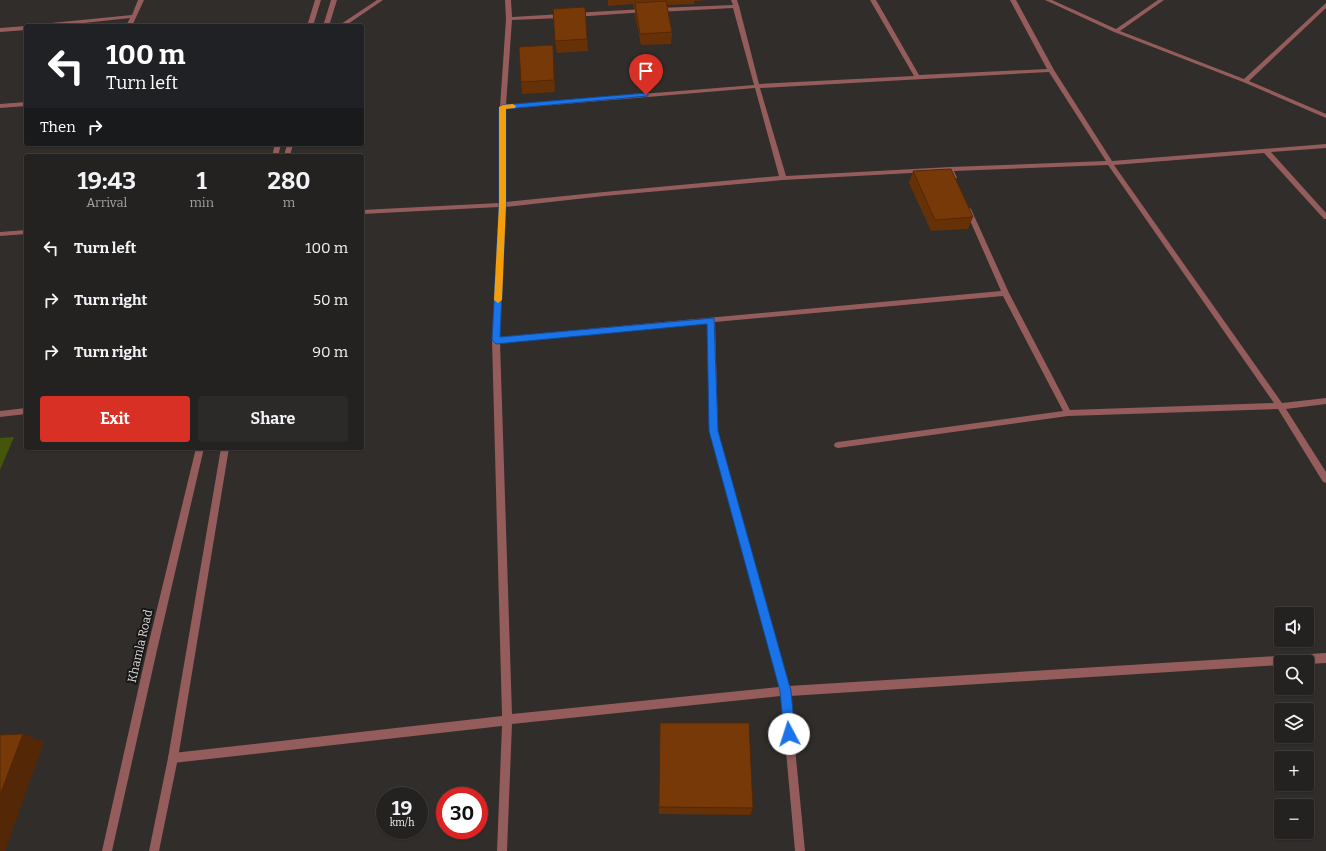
<!DOCTYPE html>
<html lang="en">
<head>
<meta charset="utf-8">
<style>
  body { margin:0; font-family:Bitter,serif; background:#2c2a29; color:#f1f3f6; height:100vh; display:flex; flex-direction:column; font-size:15px; white-space:nowrap }
  * { box-sizing:border-box; margin:0 }
  p { font-size:13px; color:#a3a4a5 }
  .icon { flex:none; width:22px; height:22px; fill:none; stroke:currentColor; stroke-width:2; stroke-linecap:round; stroke-linejoin:round }
  .map { position:relative; flex:1; overflow:hidden }
  .details { position:absolute; left:24px; top:154px; width:340px; height:296px; display:flex; flex-direction:column; background:#242220; border-radius:4px; box-shadow:0 1px 3px #0004,0 0 0 1px #413f3e }
  .details>* { flex:none }
  .banner { position:absolute; left:24px; top:24px; width:340px; height:122px; border-radius:4px; box-shadow:0 1px 3px #0004,0 0 0 1px #413f3e; background:#202124; color:#fff; overflow:hidden }
  .tools { position:absolute; left:1274px; top:607px; display:grid; gap:8px }
  .tools a { display:grid; place-items:center; width:40px; height:40px; border-radius:4px; background:#242220; box-shadow:0 1px 3px #0004,0 0 0 1px #413f3e; font-size:20px }
  .speed { position:absolute; left:376px; top:787px; display:flex; gap:8px; font-size:20px; font-weight:700; text-align:center }
  .speed>* { display:grid; place-content:center; width:52px; height:52px; border-radius:50%; background:#242220; box-shadow:0 1px 3px #0004,0 0 0 1px #413f3e; line-height:1 }
  .speed small { font-size:10px; font-weight:400 }
  .speed .limit { border:6px solid #d22; background:#fff; color:#111 }
  .pin { position:absolute; display:grid; place-items:center; width:34px; height:34px; color:#fff; margin:-41px -17px; border-radius:50% 50% 50% 0; rotate:-45deg; box-shadow:0 0 4px #0007 }
  .pin .icon { rotate:45deg }
  .me { position:absolute; width:44px; margin:-22px; rotate:355deg; stroke-linejoin:round; filter:drop-shadow(0 0 3px #0008) }
  .turn { display:flex; align-items:center; gap:14px; height:84px; padding:0 16px; font-size:18px }
  .turn .icon { width:52px; height:52px; stroke-width:2.5 }
  .turn b { display:block; font-size:28px; line-height:34px }
  .then { display:flex; align-items:center; height:38px; padding:0 16px; background:#0003; gap:8px; font-size:15px }
  .eta { display:flex; justify-content:space-evenly; align-items:center; height:68px; text-align:center }
  .eta b { font-size:24px; font-weight:700; line-height:28px }
  .action { display:flex; gap:8px; margin-top:auto; padding:8px 16px }
  .action a { flex:1; height:46px; border-radius:4px; background:#d93025; color:#fff; font-size:16px; font-weight:700; line-height:46px; text-align:center }
  .action a+a { background:#2c2a29; color:#f1f3f6 }
  ul { padding:0; list-style:none }
  li { display:flex; align-items:center; gap:12px; height:52px; padding:0 16px }
  li div { flex:1 }
  li b { display:block; font-size:15px }
  li em { font-style:normal }
  .map>svg:first-child { display:block }
  .green { fill:#45560a }
  .lines { fill:none; stroke-linecap:round; stroke-linejoin:round }
  .minor { fill:#945c5b; fill-rule:evenodd }
  .tertiary { fill:#945c5b; fill-rule:evenodd }
  .wall { fill:#673107 }
  .shaded-wall { fill:#542806 }
  .building { fill:#783908; stroke:#542806 }
  .route { fill:#1a73e8; stroke:#114b97 }
  .slow { fill:#f59e0b }
  .labels { text-anchor:middle; dominant-baseline:central; stroke-width:4; stroke-linejoin:round; paint-order:stroke }
  .street-label { font-size:12px; fill:#dbd9d7; stroke:#171515 }
</style>
</head>
<body>
<div class="map">
<svg width="1326" height="851" viewBox="0 0 1326 851">
  <rect width="100%" height="100%" fill="#302d2b"/>
  <!-- green -->
  <path class="green" d="M14 437 0 470V438Z"/>
  <g class="lines">
    <!-- minor -->
    <path class="minor" d="M138 0H144L132 26H126L130 18 56 26H38L41 24 132 15Z
      M377 0H383L345 26H338Z
      M505 0H511L512 17 562 14 565 16 562 18 512 20 506 105 754 85 733 8 658 12 655 10 658 8 733 5 731 0H737L739 6 759 84 914 76 870 0H876L919 75 1047 69 1010 0H1016L1054 70 1112 161 1326 144V148L1271 152 1326 213V219H1324L1264 153 1114 165 1282 403 1326 398V404L1286 409 1326 472V483L1323 482 1278 409 1068 416 838 448 835 447 834 445 835 443 838 442 1063 411 1003 296 715 322 718 431 788 686 1326 653V663L1307 664V662H1281V665L790 696 805 851H795L781 696 512 724 507 851H497L502 726 173 763 169 762 168 758 169 754 173 753 502 716 492 340 499 207 362 214V210L499 203 500 107 506 19ZM1049 72 1106 161 950 167 786 176 760 88ZM755 88 779 176 604 192 505 202 506 109ZM1108 165 1274 403 1070 410 1009 293 971 209 968 207 965 209 1001 291 500 337 505 207 604 196 783 180 948 171 952 179 954 180 957 178 954 171ZM707 323 710 431 779 687 512 714 500 342Z
      M1045 0H1052L1116 29 1158 0H1164L1120 31 1244 79 1326 3V8L1249 81 1326 114V118L1243 82 1114 32Z
      M644 9 646 10V12L574 17 571 15 574 13Z
      M26 26V30L0 32V28Z
      M26 102V106L0 108V104Z
      M26 230V234L0 236V232Z
      M26 408V414L0 417V411Z"/>
    <!-- tertiary -->
    <path class="tertiary" d="M315 0H321L313 26H307Z
      M331 0H337L329 26H323Z
      M275 144H281L278 156H272Z
      M287 144H293L290 156H284Z
      M196 448H204L157 650 112 851H102L147 650Z
      M221 448H229L178 758 159 851H149L168 758Z"/>
  </g>
  <!-- wall -->
  <path class="wall" d="M608 0H711L694 1V4L667 5 672 32 671 44 641 45 635 15V9H634L633 4 608 6Z
    M585 7 588 51 557 53 555 41Z
    M553 45 554 57 555 92 522 94 521 82Z
    M913 171 973 217 968 229 931 231 909 183Z
    M659 807 753 808 750 815 659 814Z"/>
  <!-- shaded-wall -->
  <path class="shaded-wall" d="M553 45 554 57 555 92 554 80Z
    M23 734 44 742 5 851H0V795Z"/>
  <!-- building -->
  <path class="building" d="M666 1 672 32 640 34 635 3Z
    M585 7 587 39 555 41 553 9Z
    M553 45 554 80 521 82 519 47Z
    M951 169 973 217 935 220 913 171Z
    M660 723H749L753 808 659 807Z
    M23 734 0 795V735Z"/>
  <!-- route -->
  <path class="route" d="M646 93 648 94V96L506 109V205L500 337 714 318 718 431 791 691 795 734 793 738 789 740 785 738 784 734 780 691 709 431 707 324 496 344 492 340 499 205V107L503 105Z"/>
  <!-- slow -->
  <path class="slow" d="M513 104 516 106 515 108 506 109V205L502 300 498 303 494 300 499 205V107L503 105Z"/>
  <g class="labels">
    <!-- street labels -->
    <g class="street-label">
      <text transform="translate(140 646) rotate(-77)">Khamla Road</text>
    </g>
  </g>
</svg>
<div class="tools">
<a><svg class="icon" aria-label="sound" viewBox="0 0 24 24"><path d="M4 9h4l5-4v14l-5-4H4zM17 9q2 3 0 6"/></svg></a>
<a><svg class="icon" aria-label="search" viewBox="0 0 24 24"><circle cx="10" cy="10" r="6"/><path d="M15 15l6 6"/></svg></a>
<a><svg class="icon" aria-label="layers" viewBox="0 0 24 24"><path d="M12 4l9 5-9 5-9-5zM3 14l9 5 9-5"/></svg></a>
<a>+</a>
<a>−</a>
</div>
<div class="speed"><div>19<small>km/h</small></div><div class="limit">30</div></div>
<div class="pin" style="left:646px;top:95px;background:#d93025"><svg class="icon" aria-label="arrive" viewBox="0 0 24 24"><path d="M6 21V4h12l-3 4 3 4H6"/></svg></div>
<svg class="me" style="left:789px;top:734px" viewBox="-20 -20 40 40"><circle r="19" fill="#fff"/><path d="M0-13L10 11 0 6-10 11z" fill="#1a73e8"/></svg>
<div class="banner">
<div class="turn"><svg class="icon" aria-label="left" viewBox="0 0 24 24"><path d="M17 20v-9H6M10 6l-5 5 5 5"/></svg><div><b>100 m</b>Turn left</div></div>
<div class="then">Then<svg class="icon" aria-label="right" viewBox="0 0 24 24"><path d="M7 20v-9h11M14 6l5 5-5 5"/></svg></div>
</div>
<section class="details">
<div class="eta">
<div><b>19:43</b><p>Arrival</p></div>
<div><b>1</b><p>min</p></div>
<div><b>280</b><p>m</p></div>
</div>
<ul>
<li><svg class="icon" aria-label="left" viewBox="0 0 24 24"><path d="M17 20v-9H6M10 6l-5 5 5 5"/></svg><div><b>Turn left</b></div><em>100 m</em></li>
<li><svg class="icon" aria-label="right" viewBox="0 0 24 24"><path d="M7 20v-9h11M14 6l5 5-5 5"/></svg><div><b>Turn right</b></div><em>50 m</em></li>
<li><svg class="icon" aria-label="right" viewBox="0 0 24 24"><path d="M7 20v-9h11M14 6l5 5-5 5"/></svg><div><b>Turn right</b></div><em>90 m</em></li>
</ul>
<div class="action"><a>Exit</a><a>Share</a></div>
</section>
</div>
</body>
</html>
